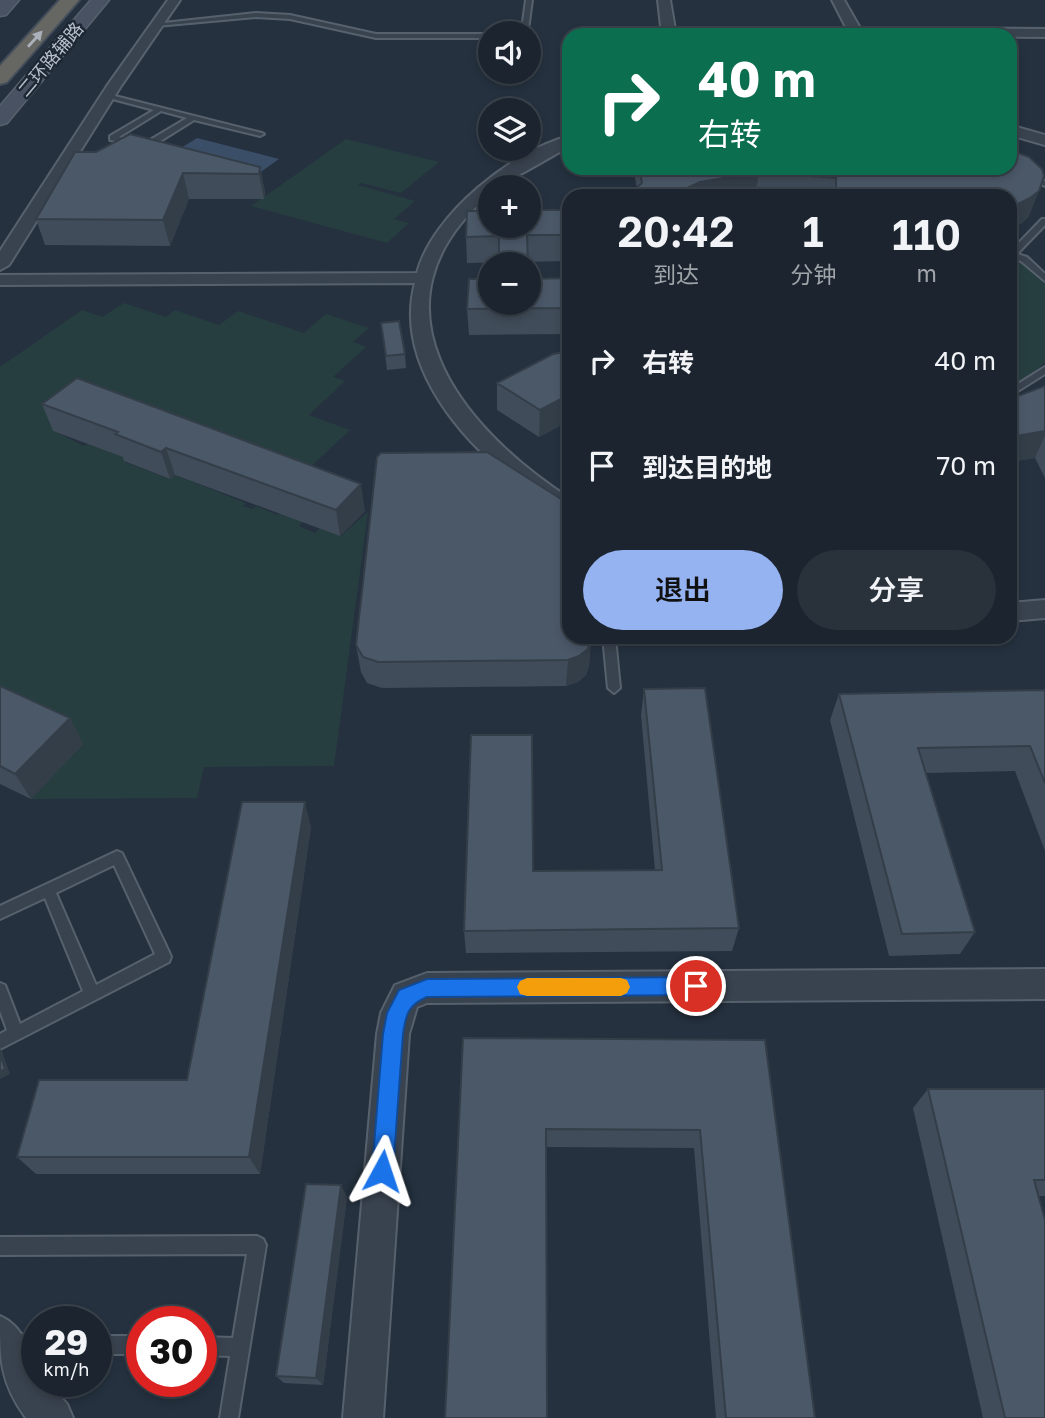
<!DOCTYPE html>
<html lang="zh">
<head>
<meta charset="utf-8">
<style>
  body { margin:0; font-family:"Golos Text","Noto Sans SC",sans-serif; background:#29313b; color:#f1f3f6; height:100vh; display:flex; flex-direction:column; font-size:26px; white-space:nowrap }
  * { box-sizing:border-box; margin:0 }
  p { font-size:23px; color:#a0a5aa }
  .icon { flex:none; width:38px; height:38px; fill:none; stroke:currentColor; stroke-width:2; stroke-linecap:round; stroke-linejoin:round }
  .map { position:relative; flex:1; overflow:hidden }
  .panel { position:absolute; left:562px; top:189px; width:455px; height:455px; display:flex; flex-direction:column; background:#1c252f; border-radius:21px; box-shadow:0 4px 10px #0003,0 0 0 2px #3a424b }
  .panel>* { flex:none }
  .guide { position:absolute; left:562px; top:28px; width:455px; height:147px; border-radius:21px; box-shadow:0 4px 10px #0003,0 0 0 2px #3a424b; background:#0b6e4f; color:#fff; overflow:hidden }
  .controls { position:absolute; left:478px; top:21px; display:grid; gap:14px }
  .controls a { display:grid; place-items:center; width:63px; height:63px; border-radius:50%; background:#1c252f; box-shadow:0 4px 10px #0003,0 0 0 2px #3a424b; font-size:35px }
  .speed { position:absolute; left:21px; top:1306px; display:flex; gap:14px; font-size:35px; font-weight:700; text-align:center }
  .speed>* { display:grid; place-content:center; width:91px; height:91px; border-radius:50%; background:#1c252f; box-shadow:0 4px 10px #0003,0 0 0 2px #3a424b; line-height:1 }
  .speed small { font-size:18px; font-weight:400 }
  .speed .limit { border:10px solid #d22; background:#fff; color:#111 }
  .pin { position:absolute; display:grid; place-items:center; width:60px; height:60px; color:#fff; margin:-30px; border:4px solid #fff; border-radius:50%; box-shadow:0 2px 7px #0007 }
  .me { position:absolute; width:77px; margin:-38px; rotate:5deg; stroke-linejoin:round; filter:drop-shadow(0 0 5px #0008) }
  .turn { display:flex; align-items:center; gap:24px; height:147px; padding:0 21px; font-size:32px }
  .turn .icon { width:91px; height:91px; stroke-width:2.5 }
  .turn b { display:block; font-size:49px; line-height:60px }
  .eta { display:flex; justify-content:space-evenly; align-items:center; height:119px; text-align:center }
  .eta b { font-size:42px; font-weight:600; line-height:49px }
  .cta { display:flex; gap:14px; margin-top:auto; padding:14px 21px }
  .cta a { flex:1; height:80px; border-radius:42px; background:#95b2f1; color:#111; font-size:28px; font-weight:600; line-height:80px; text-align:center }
  .cta a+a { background:#29313b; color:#f1f3f6 }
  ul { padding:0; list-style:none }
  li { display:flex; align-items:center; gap:21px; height:105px; padding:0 21px }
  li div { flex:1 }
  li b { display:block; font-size:26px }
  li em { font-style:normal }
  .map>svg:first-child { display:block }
  .green { fill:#273e40 }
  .water { fill:#3b4e68 }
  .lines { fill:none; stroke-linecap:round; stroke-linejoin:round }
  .service-casing { stroke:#57616d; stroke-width:4 }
  .minor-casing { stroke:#57616d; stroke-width:4 }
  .secondary-casing { stroke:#57616d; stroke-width:3 }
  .trunk-casing { stroke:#444e5a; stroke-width:4 }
  .service { fill:#39434f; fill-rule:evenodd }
  .minor { fill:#39434f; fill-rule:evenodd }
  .secondary { fill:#485262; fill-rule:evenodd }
  .trunk { fill:#666663; fill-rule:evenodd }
  .wall { fill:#404c59 }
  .shaded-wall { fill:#343e49 }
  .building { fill:#4b5868; stroke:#343e49; stroke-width:2 }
  .oneway { fill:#aab1bb }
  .route { fill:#1a73e8; stroke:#114b97; stroke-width:2 }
  .slow { fill:#f59e0b }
  .labels { text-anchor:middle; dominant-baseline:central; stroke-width:5; stroke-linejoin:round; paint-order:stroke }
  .far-street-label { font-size:18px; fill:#b6beca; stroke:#1e2835 }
</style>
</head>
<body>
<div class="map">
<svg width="1045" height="1418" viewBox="0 0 1045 1418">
  <rect width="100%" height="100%" fill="#25313f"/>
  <!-- green -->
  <path class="green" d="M346 139 439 162 401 193 361 183 358 185 415 201 394 219 409 223 387 243 251 206Z
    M1010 256 1029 267 1045 283V362L1029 377 1010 388Z
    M124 303 166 317 175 310 219 325 238 311 304 333 326 314 369 328 353 342 366 347 333 377 345 381 309 415 350 430 293 483 87 405 54 431 84 446 97 436 116 443 107 450 128 459 125 462 169 479 175 475 246 503 243 506 252 509 256 506 278 515 289 505 311 513 299 526 315 533 320 528 341 536 368 512 334 766 204 767 197 798 31 799 82 744 0 705V367L82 310 102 317Z"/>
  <!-- water -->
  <path class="water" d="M197 138 279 159 245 183 162 160Z"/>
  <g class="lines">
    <defs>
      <path id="service" d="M526 0H532L528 30 524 33H517L522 29Z
        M256 13 290 15 376 34H490V38H376L290 19 256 17 157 26 154 24Z
        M107 94 262 133 264 134 260 136 194 120 146 150H140V146L187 118 161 111 119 137 136 141V145L110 140V136L154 110 105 97 104 96Z
        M1010 164 1045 181V186L1008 168Z
        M1042 219H1045V225L1017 254 1027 257 1045 274V281L1021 261 1010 257V252Z
        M1045 367V374L1010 396V389Z
        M603 637H615L620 688 614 693 608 688Z
        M117 851 122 853 169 952 171 957 169 962 0 1049V1034L7 1030 0 1011V983L5 985 20 1024 83 991 45 898 0 919V906ZM114 865 155 954 96 985 56 893Z
        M257 1236 263 1239 266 1245 238 1418H220L230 1356 201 1355V1337L233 1338 247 1254 0 1255V1237Z
        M13 1334 37 1335V1353L13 1352 7 1349 4 1343 7 1337Z
        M96 1336H142V1354H96Z"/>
      <path id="minor" d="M168 0H180L121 86 9 265 0 270V251L107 86Z
        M658 0H670L676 35H662Z
        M832 0H844L860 28 1045 29V37L850 35Z
        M1010 125 1045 135V145L1010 135Z
        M569 136V147C553 155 502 187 490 187V194C361 304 460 427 569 498V515C554 511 540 499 527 490 465 446 393 366 415 283L0 285V275L417 273C432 215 512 151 569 136Z
        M1045 600V618L1010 621V603Z
        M1045 969V999L427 1003 417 1007 409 1034 383 1418H343L377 1034 381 1013 395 985 427 973Z
        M0 1316C22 1325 37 1357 37 1381H46L67 1404 73 1418H26C0 1382 0 1360 0 1316Z"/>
      <path id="secondary" d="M0 0H19L6 15 0 16Z
        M91 0H109L7 123 0 125V106Z"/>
      <path id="trunk" d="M60 0H79L7 82 0 84V66Z"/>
    </defs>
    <!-- service casing -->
    <use href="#service" class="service-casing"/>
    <!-- minor casing -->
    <use href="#minor" class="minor-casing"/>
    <!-- secondary casing -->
    <use href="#secondary" class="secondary-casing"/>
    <!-- trunk casing -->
    <use href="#trunk" class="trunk-casing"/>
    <!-- service -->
    <use href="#service" class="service"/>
    <!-- minor -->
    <use href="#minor" class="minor"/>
    <!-- secondary -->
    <use href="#secondary" class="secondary"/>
    <!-- trunk -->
    <use href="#trunk" class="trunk"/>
  </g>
  <!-- wall -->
  <path class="wall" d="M96 152 260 167 265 193 264 199H189L170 246 45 245 36 219Z
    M633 168H1010L1029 216 1021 224 1010 196H627L637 188Z
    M569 210V261L467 263 466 237Z
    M569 278V334L469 335 467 309Z
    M381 323 405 354 406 368 387 370Z
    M569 351V421L539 437 497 410V383Z
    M1045 386V478L1035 458 1010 462V399Z
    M42 404 365 511 340 536 175 475 170 479 124 461 123 457 53 431Z
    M1010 524 1016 539 1010 553Z
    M591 640 589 666 586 675 578 682 566 686 382 688 367 683 361 672 356 645Z
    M0 686 70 718 83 744 31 799 0 784Z
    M644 689 739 928 732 951 466 953 464 931 533 871 655 870 641 715Z
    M1045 690V851L1015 771 926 773 975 932 960 954 889 956 830 720 839 694Z
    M311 827 260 1174H36L17 1157 187 1080Z
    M463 1038 765 1040 815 1418H716L694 1148 547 1147Z
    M928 1089H1045V1196H1038L1045 1418H983L913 1108Z
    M347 1197 323 1385 284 1383 276 1376Z"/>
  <!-- shaded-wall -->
  <path class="shaded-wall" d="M260 167 265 193 264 199 259 174Z
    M834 168H865L836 178 833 169Z
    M759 172 755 196H670L700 182Z
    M183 173 189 199 170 246 163 220Z
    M1039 191 1029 216 1021 224 1010 229V208Z
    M569 395V421L539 437 540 410Z
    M1045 431V435L1035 458 1010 462V437Z
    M166 448 175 475 170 479 161 452Z
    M361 484 365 511 340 536 336 510Z
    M591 640 589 666 586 675 578 682 566 686 568 660Z
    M70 718 83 744 31 799 15 774Z
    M305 802 311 827 260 1174 249 1157Z
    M0 1049 2 1051 10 1074 0 1079Z
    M341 1185 347 1197 323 1385 316 1378Z"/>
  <!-- building -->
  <path class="building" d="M130 134 260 167 259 174 183 173 163 220 36 219 75 152H96Z
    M1010 150 1029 157 1042 169 1044 176 1039 191 1030 198 1010 208V196H836V178L759 172 700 182 670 196H627L642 183 639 168H834L833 169 835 173H845L854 168H1010Z
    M528 210H569V235H527L528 264H499V236L466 237 467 211H490V226H528Z
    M569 278V308L467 309 469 279H490V303H528V279Z
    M399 321 405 354 386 356 381 323Z
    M569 351V395L540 410 497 383 553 354Z
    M77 378 361 484 336 510 166 448 161 452 115 434 118 432 42 404Z
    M1045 386V431L1010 437V399Z
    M487 452 569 504V637H590L591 640 588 649 579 656 568 660 378 662 363 657 356 645 377 457 381 453Z
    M1010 524 1016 539H1010Z
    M0 686 70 718 15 774 0 766Z
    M705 688 739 928 464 931 471 735H532L533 871 662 870 644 689Z
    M1045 690V783L1030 746 918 748 975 932 902 934 839 694Z
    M242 802H305L249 1157H17L39 1080H187Z
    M463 1038 765 1040 815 1418H726L700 1130 546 1129 547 1418H445Z
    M0 1054 5 1069 0 1071Z
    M928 1089H1045V1180H1034L1045 1220V1418H1005Z
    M306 1184 341 1185 316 1378 276 1376Z"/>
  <!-- one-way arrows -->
  <defs><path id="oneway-solid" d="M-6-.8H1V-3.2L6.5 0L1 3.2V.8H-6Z" transform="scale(1.75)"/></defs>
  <use class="oneway" href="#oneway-solid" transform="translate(35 39) rotate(-48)"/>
  <!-- route -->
  <path class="route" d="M696 977 703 980 705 986 703 992 696 995 427 997C408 1005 406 1014 403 1034L393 1171 390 1179 382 1182 375 1179 372 1171 383 1034 387 1013 399 990 427 979Z"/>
  <!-- slow -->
  <path class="slow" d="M527 978H621L627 980 630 987 627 993 621 996H527L520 994 517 987 520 981Z"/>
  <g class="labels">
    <!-- far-street labels -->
    <g class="far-street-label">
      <text transform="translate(50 59) rotate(-50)">二环路辅路</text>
    </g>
  </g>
</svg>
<div class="controls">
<a><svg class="icon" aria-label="sound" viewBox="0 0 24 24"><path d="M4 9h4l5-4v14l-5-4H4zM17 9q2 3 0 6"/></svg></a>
<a><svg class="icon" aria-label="layers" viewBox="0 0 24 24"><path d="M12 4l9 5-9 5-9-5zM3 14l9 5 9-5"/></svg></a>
<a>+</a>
<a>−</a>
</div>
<div class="speed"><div>29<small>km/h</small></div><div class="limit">30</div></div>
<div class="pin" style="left:696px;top:986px;background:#d93025"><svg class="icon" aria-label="arrive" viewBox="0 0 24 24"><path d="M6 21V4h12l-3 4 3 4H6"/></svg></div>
<svg class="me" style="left:382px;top:1171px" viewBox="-20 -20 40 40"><path d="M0-17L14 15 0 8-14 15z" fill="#1a73e8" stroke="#fff" stroke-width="4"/></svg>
<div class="guide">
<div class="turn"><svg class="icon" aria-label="right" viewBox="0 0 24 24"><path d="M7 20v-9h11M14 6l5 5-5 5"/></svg><div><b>40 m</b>右转</div></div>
</div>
<section class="panel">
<div class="eta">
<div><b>20:42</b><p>到达</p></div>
<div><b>1</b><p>分钟</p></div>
<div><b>110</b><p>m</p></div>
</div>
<ul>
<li><svg class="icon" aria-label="right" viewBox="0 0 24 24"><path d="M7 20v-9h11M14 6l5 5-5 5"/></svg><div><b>右转</b></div><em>40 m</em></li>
<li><svg class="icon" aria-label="arrive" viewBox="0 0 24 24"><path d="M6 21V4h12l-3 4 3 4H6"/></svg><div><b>到达目的地</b></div><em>70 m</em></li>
</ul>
<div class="cta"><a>退出</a><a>分享</a></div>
</section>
</div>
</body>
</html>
